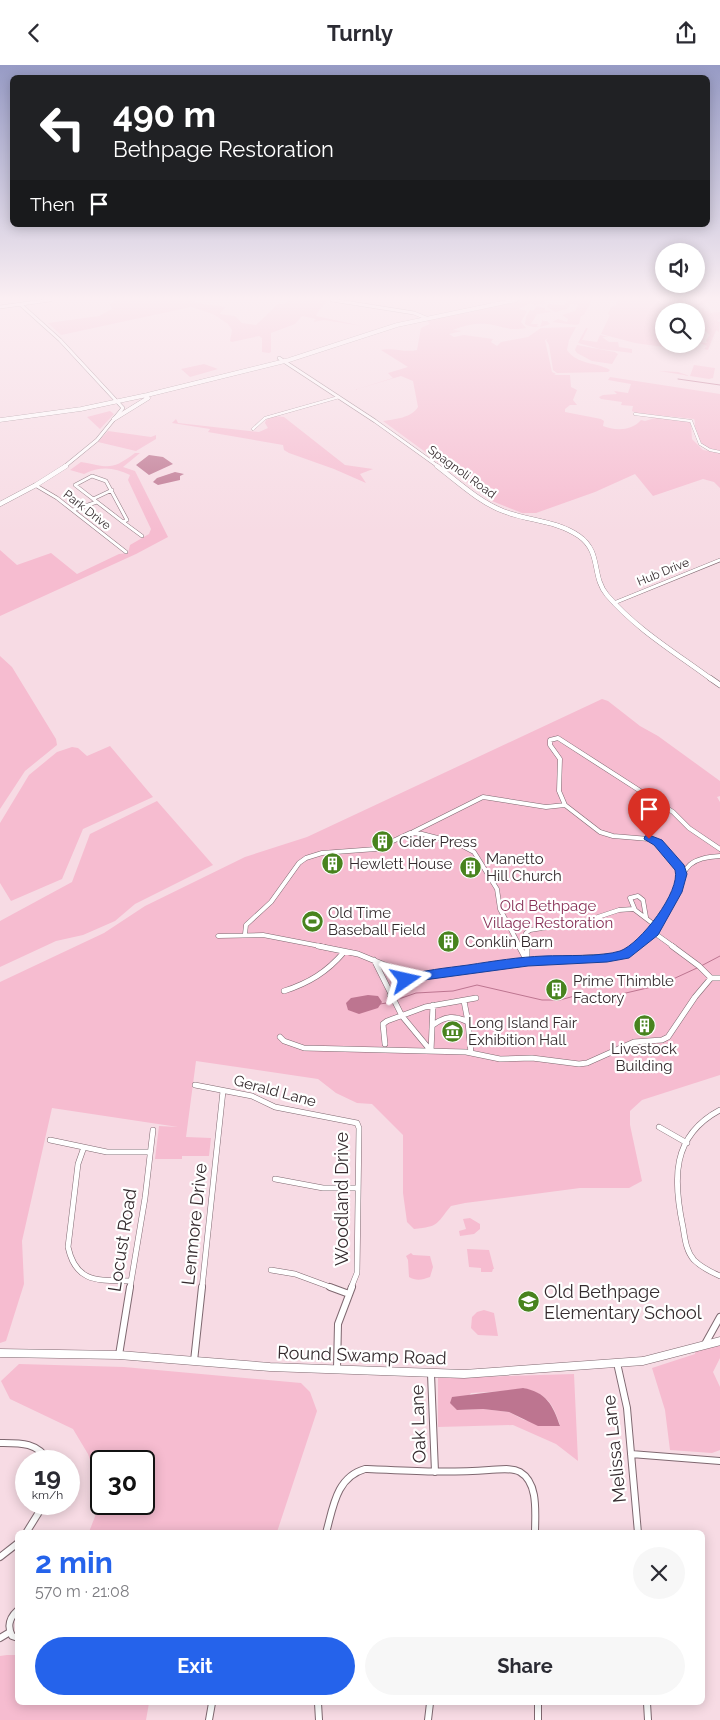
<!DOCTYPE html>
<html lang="en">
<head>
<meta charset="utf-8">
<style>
  body { margin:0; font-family:Raleway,sans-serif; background:#f7f7f7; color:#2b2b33; height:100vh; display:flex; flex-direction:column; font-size:19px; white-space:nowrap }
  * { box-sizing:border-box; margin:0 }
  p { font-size:16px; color:#7c7c81 }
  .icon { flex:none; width:28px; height:28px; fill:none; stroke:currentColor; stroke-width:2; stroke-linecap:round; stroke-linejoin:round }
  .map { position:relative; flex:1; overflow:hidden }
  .sheet { position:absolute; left:15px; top:1465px; width:690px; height:175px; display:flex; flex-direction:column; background:#fff; border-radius:8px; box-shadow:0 2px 12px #0003 }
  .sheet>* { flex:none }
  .top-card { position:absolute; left:10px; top:10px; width:700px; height:152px; border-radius:8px; box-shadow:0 2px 12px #0003; background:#202124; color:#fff; overflow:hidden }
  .fabs { position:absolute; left:655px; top:178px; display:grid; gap:10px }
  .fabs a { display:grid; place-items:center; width:50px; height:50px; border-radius:50%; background:#fff; box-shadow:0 2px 12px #0003; font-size:25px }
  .speed { position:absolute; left:15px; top:1385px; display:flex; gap:10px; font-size:25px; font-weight:700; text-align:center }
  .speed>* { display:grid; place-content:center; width:65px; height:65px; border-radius:50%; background:#fff; box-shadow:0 2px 12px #0003; line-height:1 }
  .speed small { font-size:12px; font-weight:400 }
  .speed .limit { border:2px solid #111; border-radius:8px; background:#fff; color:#111 }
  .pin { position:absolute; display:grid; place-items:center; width:42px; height:42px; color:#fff; margin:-51px -21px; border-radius:50% 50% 50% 0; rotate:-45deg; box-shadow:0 0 5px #0007 }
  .pin .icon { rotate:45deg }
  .me { position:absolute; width:55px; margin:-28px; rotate:79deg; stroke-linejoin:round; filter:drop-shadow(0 0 4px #0008) }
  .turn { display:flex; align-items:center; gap:18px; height:105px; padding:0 20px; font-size:22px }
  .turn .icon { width:65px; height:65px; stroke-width:2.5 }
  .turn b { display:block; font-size:35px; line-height:42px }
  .then { display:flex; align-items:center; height:48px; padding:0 20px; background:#0003; gap:10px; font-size:19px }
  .round { display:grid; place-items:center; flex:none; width:52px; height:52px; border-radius:26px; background:#f7f7f7 }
  .overview { display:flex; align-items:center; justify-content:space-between; height:85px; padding:0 20px }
  h1 { font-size:30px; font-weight:700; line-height:38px; color:#2563eb }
  .cta { display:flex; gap:10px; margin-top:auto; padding:10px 20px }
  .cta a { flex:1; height:58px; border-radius:30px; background:#2563eb; color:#fff; font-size:20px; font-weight:700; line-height:58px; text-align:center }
  .cta a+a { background:#f7f7f7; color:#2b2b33 }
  header { display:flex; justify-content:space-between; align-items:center; height:65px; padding:0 20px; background:#fff; font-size:22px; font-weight:700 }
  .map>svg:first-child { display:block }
  .green { fill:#f6bcd0; fill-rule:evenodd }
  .water { fill:#bd7590 }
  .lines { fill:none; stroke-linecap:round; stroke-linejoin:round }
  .stream { stroke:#bd7590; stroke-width:1 }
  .street-far4-casing { stroke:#7f6870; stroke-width:3 }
  .street-far3-casing { stroke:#7f6870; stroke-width:4 }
  .street-far2-casing { stroke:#7f6870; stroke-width:5 }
  .street-far1-casing { stroke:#7f6870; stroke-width:6 }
  .street-casing { stroke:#7f6870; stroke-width:8 }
  .secondary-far3-casing { stroke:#7f6870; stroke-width:4 }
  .secondary-far2-casing { stroke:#7f6870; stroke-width:5 }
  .secondary-far1-casing { stroke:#7f6870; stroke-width:6 }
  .secondary-casing { stroke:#7f6870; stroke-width:9 }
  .primary-casing { stroke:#7f6870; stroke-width:4.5 }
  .street-far4 { stroke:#fff; stroke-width:2.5 }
  .street-far3 { stroke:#fff; stroke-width:3 }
  .street-far2 { stroke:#fff; stroke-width:4 }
  .street-far1 { stroke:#fff; stroke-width:5 }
  .street { stroke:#fff; stroke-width:6 }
  .secondary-far3 { stroke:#fff; stroke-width:3 }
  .secondary-far2 { stroke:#fff; stroke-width:4.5 }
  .secondary-far1 { stroke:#fff; stroke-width:5 }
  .secondary { stroke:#fff; stroke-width:8 }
  .primary { stroke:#fff; stroke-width:4 }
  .route { fill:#2563eb; stroke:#184099 }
  .labels { text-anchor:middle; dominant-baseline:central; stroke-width:4.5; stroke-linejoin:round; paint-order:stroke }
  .far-street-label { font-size:12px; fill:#352b2e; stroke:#fff }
  .poi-label { font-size:15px; fill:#352b2e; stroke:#fff; text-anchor:start }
  .park-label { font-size:15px; fill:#873056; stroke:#fff }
  .street-label { font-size:15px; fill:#352b2e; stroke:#fff }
  .near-street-label { font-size:18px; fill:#352b2e; stroke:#fff }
  .near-poi-label { font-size:18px; fill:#352b2e; stroke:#fff; text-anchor:start }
</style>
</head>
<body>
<header><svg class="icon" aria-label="back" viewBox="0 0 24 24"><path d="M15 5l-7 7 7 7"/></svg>Turnly<svg class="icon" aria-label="share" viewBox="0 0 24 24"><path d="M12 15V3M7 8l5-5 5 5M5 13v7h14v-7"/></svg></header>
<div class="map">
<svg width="720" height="1655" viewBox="0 0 720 1655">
  <rect width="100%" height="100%" fill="#f7dbe4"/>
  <!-- green -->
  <path class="green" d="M115 235H195V238L226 242 219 249 235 251 242 258 256 260 278 239H284L289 235H324L328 236 319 245 316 251 362 261 324 255 313 257 316 254 302 251 295 259 271 268V287L269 288 262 287V273L259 271 232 277 230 276 232 265 228 259 213 249 191 242 61 270 48 258 99 251 112 244 110 239Z
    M528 235H544L546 238 535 240 530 238 519 244 527 246 521 257 526 263C506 266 504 261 487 259 474 258 463 261 453 265L462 266 449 269 454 272 464 270 493 274 491 277 497 281 501 277 528 272 541 263 576 262 569 275 567 285C577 300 597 297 610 305L608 307 557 308 553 305 549 280 546 275 549 273 545 275 552 307 556 309 554 310H570L571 322 577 325 573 335 577 340H570L565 344V347L601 354 604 356 603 361C615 366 632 366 641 355L645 356 655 353 646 352 688 355 691 358 692 374 703 385 720 388V423L714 417 703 414 653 431 635 409 595 427 536 448H522L492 436 383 356C396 354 411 353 418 342L413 316 401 311 354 325 393 313 388 308 408 302 381 285C392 282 405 288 417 285L421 263 430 259 426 255Z
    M561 235H592L584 250 581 251 579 259 576 260 552 257 558 254 567 257 568 254 562 250 575 246 578 240 571 239 567 244 555 247 547 242 548 239 564 240 566 236Z
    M618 235H707L705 239 700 240 698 251 702 253 699 250 700 247H703L700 245 701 243H704V246L710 247 709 248 720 247V254L717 256 720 257 719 267 716 265 708 285 704 284 707 281 700 278 696 282 692 280 696 279V277L707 278 706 275 710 270 704 265 698 268 697 271H700L698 275 696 274 699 264 696 263V246H664V251L659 252 664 255V279H673L670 281 671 283 635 278 601 269 610 250 608 249 611 242 615 241Z
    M537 241 545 243V245L552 247 537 249 531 259H538L537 261 540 262 543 254V256H547L550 259C541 262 533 264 525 259L526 252 530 245 533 246Z
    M586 263H591H588L582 275 597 277 600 270 608 272H602L609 277H618L619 282 632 284V288L600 284 578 278Z
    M577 280 615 287 618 289 612 299 592 296 577 288 575 285Z
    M204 299 218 304 190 312 181 304Z
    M694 300 715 303 713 313 709 314 659 306 678 307 690 311Z
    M610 312 720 329V387C707 384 699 380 695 366 694 361 696 358 694 354L636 348 632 346 633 341 621 340 622 337 601 334 599 332 603 330 617 329 614 326 628 328 631 319 608 315Z
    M110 346 114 349 100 364 87 352Z
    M275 351 284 352 345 400 373 404 360 409 366 418 334 404 289 388 284 385 283 380 208 367 210 364 172 358 176 354 178 358 259 367 268 363 265 358 266 355Z
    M108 366 151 372 156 370V374L136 386 98 377Z
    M135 388H140L123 402 135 406 168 472 136 489 0 551V485L17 500 51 488 77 509 119 489 128 488 130 480 149 469 151 464 128 415 130 410C114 402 100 401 84 409L70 405 81 397C109 402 111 406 135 388Z
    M0 591 12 602 56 674 57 680 25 706 0 744Z
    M602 634 608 636 640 661 658 671 720 716V731L717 732 720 737V1010L642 1035 630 1046V1060L642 1116 629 1123H580L465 1138 451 1141C435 1160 440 1161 414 1164L407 1157 403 1128V1070L372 1039 357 1038 336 1028 318 1014 196 996 186 1072 211 1073 209 1091H182V1094H155L159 1061 178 1062 52 1043 22 1176 24 1219 6 1276 0 1278V917L104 868 145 841 245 792 307 772Z
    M110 681 153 732 83 764 62 814 11 836 0 818V758L29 710 57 687 72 682 78 683 87 691Z
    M157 736 213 800 135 839 115 856 83 870 56 876 0 902V856L72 817 90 769Z
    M470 1153 480 1159V1164L474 1169 460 1171 459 1166 466 1164 463 1154Z
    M467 1184 489 1185 494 1204H493L492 1207H481V1203L469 1202Z
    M411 1188 413 1190 430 1191 433 1202 430 1212C422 1215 416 1216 409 1212L408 1195 406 1191Z
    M484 1245 494 1248 498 1271 478 1270 471 1263 472 1252 477 1247Z
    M720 1279V1293L713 1307 720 1322V1385L712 1388 670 1385 665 1345 652 1303 695 1289V1286Z
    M19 1299 124 1302 301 1318 310 1327 317 1346 277 1467H89L101 1436V1439H144V1396H101V1425L88 1389 73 1364 10 1334 1 1316Z
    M574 1309 578 1396 556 1379 513 1360 438 1362V1313ZM523 1323C547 1330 552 1336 560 1360L524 1355 509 1347 483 1344 457 1345 471 1328 506 1326Z
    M7 1590H17L18 1638H149L146 1655H0V1591Z"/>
  <!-- water -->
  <path class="water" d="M149 390 163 392 173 399 149 410 136 400Z
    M175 407 184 409 180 411V415L158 420 153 417 157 413Z
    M368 930 378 931 382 937 378 943 359 949 348 945 346 938 351 933Z
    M523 1323C546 1327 553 1340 560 1361H538L509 1347 483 1344 457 1345 450 1338 452 1332Z"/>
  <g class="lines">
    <!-- stream -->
    <path class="stream" d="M678 314 720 320
      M701 901 720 891
      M396 935 416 928 453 926 477 920 542 935H560L578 930 613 931 660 920 697 903
      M380 939 393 937"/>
    <defs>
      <path id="street-far4" d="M635 349 691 356 700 379 710 385 720 387
        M253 364 265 353 339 332"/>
      <path id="street-far3" d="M92 411 106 416 127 455 123 457 75 420Z
        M35 420 57 433 126 487
        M93 434 112 425
        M73 445 97 437
        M123 457 142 471
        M614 538 720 495"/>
      <path id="street-far2" d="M413 767 483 732 546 742 565 740
        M682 809 680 803 658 778 649 774 613 771 600 767 565 740 559 726 560 694 550 680V675L558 673 673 747 689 763 720 784
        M646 852 643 835 638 831 630 833 635 845 656 861
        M653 867 674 882
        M245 869 246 860 271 837 299 798 306 793 322 788 376 784 410 768 422 769 457 778 474 787 497 824 500 844 520 882
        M218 871 263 870 325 882
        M527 882 526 868 530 865 586 856 619 845 633 844
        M636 882C652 870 663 855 672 837 685 808 681 793 720 791"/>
      <path id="street-far1" d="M318 881 358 889 402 907 417 911H430L527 896 617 891 638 881
        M519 881 527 896
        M527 881V892
        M672 881 699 901 711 913H720
        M374 895 402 951 431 986
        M284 926C309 918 327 907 344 887
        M390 930 399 919 419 912
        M464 936 468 957
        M433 960C445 951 455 950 468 957L471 988
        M280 972 284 976 304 983 466 987 500 994 532 993 579 999 587 998 634 977 662 975 668 972 695 932 711 913
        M385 979 383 959 387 956 425 942 476 933
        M431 986 433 940
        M195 1020 252 1031 275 1042 357 1058 359 1063 357 1208 351 1223
        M720 1045C671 1071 673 1115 683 1162 685 1174 686 1186 694 1195 701 1202 711 1207 720 1211
        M659 1062 687 1078
        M50 1075 107 1087H150
        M84 1082 78 1099 68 1182C76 1219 99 1215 131 1216
        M275 1114 323 1123H357
        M271 1205 295 1209 333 1223
        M130 1223 145 1133 153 1065
        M202 1223 223 1026"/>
      <path id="street" d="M330 1222 349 1229
        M705 1279 720 1252
        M119 1290 130 1222
        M194 1296 202 1222
        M617 1298 627 1343 638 1468
        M337 1304 338 1259 352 1222
        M431 1309 435 1407
        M0 1378C19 1378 38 1377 48 1396
        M631 1389 720 1396
        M26 1468 44 1439
        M326 1468C333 1443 336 1412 365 1404 407 1406 447 1408 489 1405 498 1405 511 1402 520 1407 539 1418 535 1449 535 1468
        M0 1492 18 1478
        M18 1545C9 1553 7 1561 12 1571L18 1573
        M0 1573 10 1567
        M318 1638 319 1655
        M538 1638V1655
        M647 1638 648 1655
        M209 1655 212 1638
        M428 1655 430 1638"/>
      <path id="secondary-far3" d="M332 235 414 248 426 253
        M20 239 60 275 123 343 97 375 64 402
        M0 242 50 235
        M279 293 375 356 439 402"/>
      <path id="secondary-far2" d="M437 401C457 416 479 437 503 446 528 456 556 455 579 471 602 487 591 511 607 530 636 564 676 588 711 614
        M0 439 36 420 66 401"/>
      <path id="secondary-far1" d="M710 613 720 620"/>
      <path id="secondary" d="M0 1288 119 1290 270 1302 464 1309 643 1296 720 1276"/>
      <path id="primary" d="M114 354 148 333
        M0 355 81 344 147 330 289 295 397 260 516 235"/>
    </defs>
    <!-- street-far4 casing -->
    <use href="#street-far4" class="street-far4-casing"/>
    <!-- street-far3 casing -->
    <use href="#street-far3" class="street-far3-casing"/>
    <!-- street-far2 casing -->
    <use href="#street-far2" class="street-far2-casing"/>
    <!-- street-far1 casing -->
    <use href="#street-far1" class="street-far1-casing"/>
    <!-- street casing -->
    <use href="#street" class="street-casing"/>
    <!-- secondary-far3 casing -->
    <use href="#secondary-far3" class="secondary-far3-casing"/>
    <!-- secondary-far2 casing -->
    <use href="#secondary-far2" class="secondary-far2-casing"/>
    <!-- secondary-far1 casing -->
    <use href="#secondary-far1" class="secondary-far1-casing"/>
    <!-- secondary casing -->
    <use href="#secondary" class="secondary-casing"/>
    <!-- primary casing -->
    <use href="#primary" class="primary-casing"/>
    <!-- street-far4 -->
    <use href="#street-far4" class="street-far4"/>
    <!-- street-far3 -->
    <use href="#street-far3" class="street-far3"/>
    <!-- street-far2 -->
    <use href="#street-far2" class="street-far2"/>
    <!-- street-far1 -->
    <use href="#street-far1" class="street-far1"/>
    <!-- street -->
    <use href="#street" class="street"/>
    <!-- secondary-far3 -->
    <use href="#secondary-far3" class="secondary-far3"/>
    <!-- secondary-far2 -->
    <use href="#secondary-far2" class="secondary-far2"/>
    <!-- secondary-far1 -->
    <use href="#secondary-far1" class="secondary-far1"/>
    <!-- secondary -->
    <use href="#secondary" class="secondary"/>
    <!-- primary -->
    <use href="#primary" class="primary"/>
  </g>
  <!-- sky -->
  <linearGradient id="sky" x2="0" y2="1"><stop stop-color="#979bc5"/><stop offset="0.5" stop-color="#fbeff3"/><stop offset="1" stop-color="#fbeff3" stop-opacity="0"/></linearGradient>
  <rect width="720" height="467" fill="url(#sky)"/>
  <!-- route -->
  <path class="route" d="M649 770 662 775 684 800 687 809 682 827 658 870 629 893 607 897 528 901 424 915 406 920 401 919 399 915 401 912C423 905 446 903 468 900 494 896 519 892 544 891 565 890 601 892 620 886 640 879 681 826 675 805L654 780 644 774 645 771Z"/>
  <!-- icons -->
  <defs>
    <symbol id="building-disc" viewBox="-11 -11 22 22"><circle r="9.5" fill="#48831e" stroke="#fff"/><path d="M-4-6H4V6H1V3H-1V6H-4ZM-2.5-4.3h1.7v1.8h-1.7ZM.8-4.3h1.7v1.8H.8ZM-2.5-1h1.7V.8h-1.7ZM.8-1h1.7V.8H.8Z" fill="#fff"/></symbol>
    <symbol id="stadium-disc" viewBox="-11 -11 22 22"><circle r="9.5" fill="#48831e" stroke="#fff"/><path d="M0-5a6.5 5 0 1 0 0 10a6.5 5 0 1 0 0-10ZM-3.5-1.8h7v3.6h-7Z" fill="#fff"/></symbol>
    <symbol id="museum-disc" viewBox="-11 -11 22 22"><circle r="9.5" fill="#48831e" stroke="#fff"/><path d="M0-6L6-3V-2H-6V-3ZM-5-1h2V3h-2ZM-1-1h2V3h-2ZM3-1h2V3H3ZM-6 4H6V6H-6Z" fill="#fff"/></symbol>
    <symbol id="school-disc" viewBox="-11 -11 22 22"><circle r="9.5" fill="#48831e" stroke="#fff"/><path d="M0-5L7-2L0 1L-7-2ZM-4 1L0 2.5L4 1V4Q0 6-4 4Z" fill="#fff"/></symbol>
  </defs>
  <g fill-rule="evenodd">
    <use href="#building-disc" x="370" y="764" width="25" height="25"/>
    <use href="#building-disc" x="320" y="786" width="25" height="25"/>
    <use href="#building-disc" x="458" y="790" width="25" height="25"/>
    <use href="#stadium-disc" x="300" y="844" width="25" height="25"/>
    <use href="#building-disc" x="436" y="864" width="25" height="25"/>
    <use href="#building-disc" x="544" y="912" width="25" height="25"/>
    <use href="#building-disc" x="632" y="948" width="25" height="25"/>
    <use href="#museum-disc" x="440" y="954" width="25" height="25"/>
    <use href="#school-disc" x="516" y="1224" width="25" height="25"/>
  </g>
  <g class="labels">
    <!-- far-street labels -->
    <g class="far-street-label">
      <text transform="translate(462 407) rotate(36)">Spagnoli Road</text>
      <text transform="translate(87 445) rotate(38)">Park Drive</text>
      <text transform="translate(663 507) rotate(-22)">Hub Drive</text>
    </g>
    <!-- poi labels -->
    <g class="poi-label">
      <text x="399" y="777">Cider Press</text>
      <text x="486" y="794">Manetto<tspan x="486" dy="17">Hill Church</tspan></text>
      <text x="349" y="799">Hewlett House</text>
      <text x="328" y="848">Old Time<tspan x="328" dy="17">Baseball Field</tspan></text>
      <text x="465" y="877">Conklin Barn</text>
      <text x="573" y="916">Prime Thimble<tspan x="573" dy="17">Factory</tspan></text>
      <text x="468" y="958">Long Island Fair<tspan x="468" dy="17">Exhibition Hall</tspan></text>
      <text x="644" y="984" text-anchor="middle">Livestock<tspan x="644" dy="17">Building</tspan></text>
    </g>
    <!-- park labels -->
    <g class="park-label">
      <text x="548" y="841">Old Bethpage<tspan x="548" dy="17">Village Restoration</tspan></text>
    </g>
    <!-- street labels -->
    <g class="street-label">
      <text transform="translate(275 1026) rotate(15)">Gerald Lane</text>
    </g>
    <!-- near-street labels -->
    <g class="near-street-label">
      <text transform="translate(341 1134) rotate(-90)">Woodland Drive</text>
      <text transform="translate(194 1159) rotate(-84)">Lenmore Drive</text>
      <text transform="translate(122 1175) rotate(-81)">Locust Road</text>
      <text transform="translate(362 1290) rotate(2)">Round Swamp Road</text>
      <text transform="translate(418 1359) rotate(-92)">Oak Lane</text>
      <text transform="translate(614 1384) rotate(-96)">Melissa Lane</text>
    </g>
    <!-- near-poi labels -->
    <g class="near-poi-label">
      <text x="544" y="1226">Old Bethpage<tspan x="544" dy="21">Elementary School</tspan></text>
    </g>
  </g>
</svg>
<div class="fabs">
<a><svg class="icon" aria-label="sound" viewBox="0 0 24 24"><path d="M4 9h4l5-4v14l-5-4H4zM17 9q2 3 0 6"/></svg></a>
<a><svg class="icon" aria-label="search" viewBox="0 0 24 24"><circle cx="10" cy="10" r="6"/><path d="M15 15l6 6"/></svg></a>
</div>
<div class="speed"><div>19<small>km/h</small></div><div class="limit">30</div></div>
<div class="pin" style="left:649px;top:774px;background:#d93025"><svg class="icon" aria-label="arrive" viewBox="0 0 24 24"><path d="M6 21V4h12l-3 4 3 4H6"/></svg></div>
<svg class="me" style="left:406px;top:915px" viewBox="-20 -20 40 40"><path d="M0-17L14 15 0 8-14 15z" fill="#2563eb" stroke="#fff" stroke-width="4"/></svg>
<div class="top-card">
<div class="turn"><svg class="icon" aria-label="left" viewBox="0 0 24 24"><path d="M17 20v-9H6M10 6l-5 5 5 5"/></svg><div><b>490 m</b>Bethpage Restoration</div></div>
<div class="then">Then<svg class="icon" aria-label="arrive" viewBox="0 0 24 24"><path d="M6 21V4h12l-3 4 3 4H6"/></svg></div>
</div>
<section class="sheet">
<div class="overview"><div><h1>2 min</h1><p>570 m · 21:08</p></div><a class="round"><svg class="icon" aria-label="close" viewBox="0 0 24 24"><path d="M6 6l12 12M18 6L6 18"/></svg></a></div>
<div class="cta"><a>Exit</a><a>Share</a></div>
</section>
</div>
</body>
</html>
